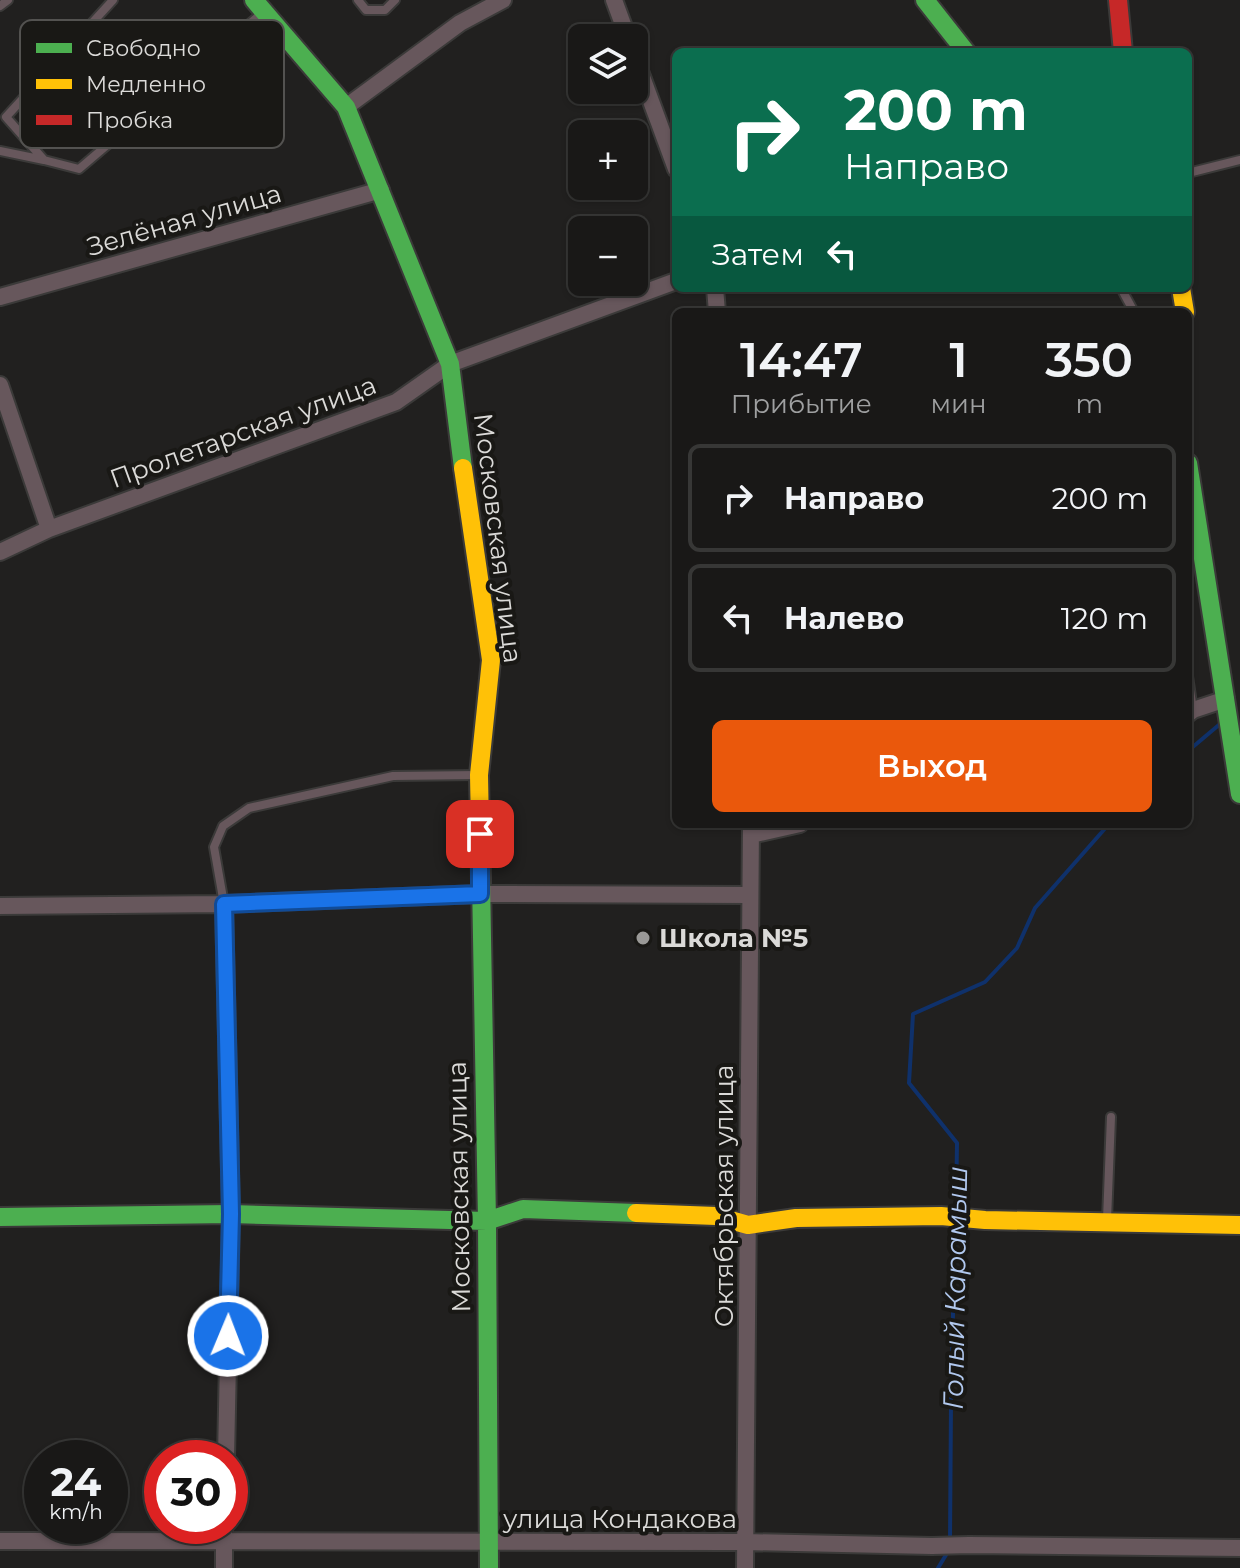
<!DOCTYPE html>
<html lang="ru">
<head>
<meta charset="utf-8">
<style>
  body { margin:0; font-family:Montserrat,sans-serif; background:#262524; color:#f1f3f6; height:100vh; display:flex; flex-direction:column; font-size:30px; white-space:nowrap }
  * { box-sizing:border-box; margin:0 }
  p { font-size:26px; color:#9fa0a1 }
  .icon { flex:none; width:44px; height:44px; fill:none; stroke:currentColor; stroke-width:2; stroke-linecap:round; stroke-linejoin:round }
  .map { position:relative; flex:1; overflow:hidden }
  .details { position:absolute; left:672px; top:308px; width:520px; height:520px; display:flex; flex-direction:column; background:#191817; border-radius:12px; box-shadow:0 2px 6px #0004,0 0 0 2px #373736 }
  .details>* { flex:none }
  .banner { position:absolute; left:672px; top:48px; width:520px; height:244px; border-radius:12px; box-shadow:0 2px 6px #0004,0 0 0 2px #373736; background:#0b6e4f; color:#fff; overflow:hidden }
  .controls { position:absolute; left:568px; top:24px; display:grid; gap:16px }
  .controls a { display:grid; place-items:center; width:80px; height:80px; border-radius:12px; background:#191817; box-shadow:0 2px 6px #0004,0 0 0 2px #373736; font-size:40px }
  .speed { position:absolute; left:24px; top:1440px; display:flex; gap:16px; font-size:40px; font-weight:700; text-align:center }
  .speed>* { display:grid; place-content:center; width:104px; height:104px; border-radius:50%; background:#191817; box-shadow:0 2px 6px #0004,0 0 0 2px #373736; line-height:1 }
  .speed small { font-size:20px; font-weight:400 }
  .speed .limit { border:12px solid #d22; background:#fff; color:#111 }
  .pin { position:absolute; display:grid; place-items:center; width:68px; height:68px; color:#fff; margin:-34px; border-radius:16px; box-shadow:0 4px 12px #0006 }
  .me { position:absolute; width:88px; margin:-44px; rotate:1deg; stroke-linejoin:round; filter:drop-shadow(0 0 6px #0008) }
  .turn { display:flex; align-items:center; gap:28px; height:168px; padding:0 40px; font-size:36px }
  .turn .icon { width:104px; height:104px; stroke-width:2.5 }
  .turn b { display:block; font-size:56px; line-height:68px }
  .then { display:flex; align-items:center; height:76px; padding:0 40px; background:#0003; gap:16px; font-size:30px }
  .eta { display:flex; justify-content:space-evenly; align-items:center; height:136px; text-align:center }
  .eta b { font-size:48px; font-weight:600; line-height:56px }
  .button { display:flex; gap:16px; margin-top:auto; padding:16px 40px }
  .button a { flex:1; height:92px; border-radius:12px; background:#ea580c; color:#fff; font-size:32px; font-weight:600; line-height:92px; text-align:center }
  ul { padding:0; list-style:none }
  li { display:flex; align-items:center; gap:24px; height:108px; margin:0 16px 12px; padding:0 24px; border:4px solid #373736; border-radius:12px }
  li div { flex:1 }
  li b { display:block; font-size:30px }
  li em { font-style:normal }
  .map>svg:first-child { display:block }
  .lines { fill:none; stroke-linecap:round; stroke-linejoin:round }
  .stream { stroke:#0f316b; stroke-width:4 }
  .lane-casing { stroke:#3b3a39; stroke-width:12 }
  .street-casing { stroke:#3b3a39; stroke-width:20 }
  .fast-casing { stroke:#3b3a39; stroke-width:22 }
  .slow-casing { stroke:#3b3a39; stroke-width:22 }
  .jam-casing { stroke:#3b3a39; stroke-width:22 }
  .lane { stroke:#67575c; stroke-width:8 }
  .street { stroke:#67575c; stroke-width:16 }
  .fast { stroke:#4caf50; stroke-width:18 }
  .slow { stroke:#ffc107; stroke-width:18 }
  .jam { stroke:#c62828; stroke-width:18 }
  .route-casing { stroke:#114b97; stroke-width:20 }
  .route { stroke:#1a73e8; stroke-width:14 }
  .poi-dot { fill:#9a9997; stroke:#191815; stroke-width:3 }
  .labels { text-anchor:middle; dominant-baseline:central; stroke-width:8; stroke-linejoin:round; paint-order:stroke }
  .street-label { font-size:26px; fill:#dbdad8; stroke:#191815 }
  .poi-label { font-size:26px; font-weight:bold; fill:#dbdad8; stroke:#191815; text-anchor:start }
  .water-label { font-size:28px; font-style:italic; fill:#b1c8ee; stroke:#191815 }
  .key { fill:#191815; stroke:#535250; stroke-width:2 }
  .key-label { font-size:22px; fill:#dbdad8 }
</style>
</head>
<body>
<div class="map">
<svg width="1240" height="1568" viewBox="0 0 1240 1568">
  <rect width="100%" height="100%" fill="#21201f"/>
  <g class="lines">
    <!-- stream -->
    <path class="stream" d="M1188 751 1220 724
      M956 1209 957 1143 909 1083 913 1014 985 982 1017 948 1035 908 1109 824
      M950 1541 951 1402 955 1226
      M938 1568 949 1550"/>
    <defs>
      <path id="lane" d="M113 0 6 117 44 160 79 169 261 14
        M358 0 366 10H385L395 0
        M0 6 8 0
        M0 151 44 160
        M1188 173 1240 160
        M1121 288 1134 312
        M1188 676 1193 710
        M224 904 214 847 223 826 249 808 393 776 478 775
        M1107 1220 1111 1117"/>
      <path id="street" d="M614 0 628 38
        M634 55 676 169
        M346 107 460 23 503 0
        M715 288 717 312
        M0 297 381 190
        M0 385 49 529
        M0 552 49 529 396 402 450 364 676 281
        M1188 714 1193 710 1226 699
        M751 835 800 824
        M224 904 231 1214 226 1458
        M0 906 224 904 480 894 750 895
        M0 1541 745 1542 932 1546 969 1545 1240 1548
        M224 1568V1526
        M745 1568 751 824"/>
      <path id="fast" d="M254 0 346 107 450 364 463 468
        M925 0 966 52
        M1188 463 1240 794
        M481 880 487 1221 489 1568
        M0 1217 231 1214 487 1221 523 1209 636 1213"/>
      <path id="slow" d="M1181 288 1185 312
        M463 468 491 660 479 775 481 880
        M636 1213 716 1216 748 1225 796 1218 941 1216 985 1220 1240 1225"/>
      <path id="jam" d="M1118 0 1123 52"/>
    </defs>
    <!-- lane casing -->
    <use href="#lane" class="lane-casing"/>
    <!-- street casing -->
    <use href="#street" class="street-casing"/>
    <!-- fast casing -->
    <use href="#fast" class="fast-casing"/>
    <!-- slow casing -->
    <use href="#slow" class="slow-casing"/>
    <!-- jam casing -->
    <use href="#jam" class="jam-casing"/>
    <!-- lane -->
    <use href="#lane" class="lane"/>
    <!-- street -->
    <use href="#street" class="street"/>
    <!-- fast -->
    <use href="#fast" class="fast"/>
    <!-- slow -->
    <use href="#slow" class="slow"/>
    <!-- jam -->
    <use href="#jam" class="jam"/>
  </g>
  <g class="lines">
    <defs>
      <path id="route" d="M228 1336 231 1214 224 904 480 894V834"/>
    </defs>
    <!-- route casing -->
    <use href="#route" class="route-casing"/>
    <!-- route -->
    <use href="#route" class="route"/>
  </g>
  <!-- markers -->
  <circle class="poi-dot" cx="643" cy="938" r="8"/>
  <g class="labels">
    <!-- street labels -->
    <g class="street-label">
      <text transform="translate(184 220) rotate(-16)">Зелёная улица</text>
      <text transform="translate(243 432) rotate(-20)">Пролетарская улица</text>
      <text transform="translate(498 538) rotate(83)">Московская улица</text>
      <text transform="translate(459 1187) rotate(-91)">Московская улица</text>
      <text transform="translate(724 1196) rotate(-90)">Октябрьская улица</text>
      <text x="620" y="1519">улица Кондакова</text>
    </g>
    <!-- poi labels -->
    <g class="poi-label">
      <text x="659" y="938">Школа №5</text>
    </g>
    <!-- water labels -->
    <g class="water-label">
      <text transform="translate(955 1288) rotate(-89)">Голый Карамыш</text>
    </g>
  </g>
  <!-- legend -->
  <rect x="20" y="20" width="264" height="128" rx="12" class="key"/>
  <rect x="36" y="43" width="36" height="10" fill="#4caf50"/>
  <rect x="36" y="79" width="36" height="10" fill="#ffc107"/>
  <rect x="36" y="115" width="36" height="10" fill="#c62828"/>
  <g class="key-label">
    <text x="86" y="56">Свободно</text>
    <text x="86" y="92">Медленно</text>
    <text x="86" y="128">Пробка</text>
  </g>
</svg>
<div class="controls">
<a><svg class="icon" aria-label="layers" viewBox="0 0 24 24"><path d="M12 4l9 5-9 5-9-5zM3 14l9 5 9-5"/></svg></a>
<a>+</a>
<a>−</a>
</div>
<div class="speed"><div>24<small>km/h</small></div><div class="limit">30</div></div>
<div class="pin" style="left:480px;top:834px;background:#d93025"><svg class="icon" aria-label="arrive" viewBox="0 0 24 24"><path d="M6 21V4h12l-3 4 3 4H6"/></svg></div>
<svg class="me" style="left:228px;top:1336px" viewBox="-20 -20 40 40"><circle r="17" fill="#1a73e8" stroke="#fff" stroke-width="3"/><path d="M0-11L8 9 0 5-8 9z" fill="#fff"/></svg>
<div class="banner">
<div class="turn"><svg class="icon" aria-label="right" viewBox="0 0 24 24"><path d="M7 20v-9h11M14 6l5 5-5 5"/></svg><div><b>200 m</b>Направо</div></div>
<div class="then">Затем<svg class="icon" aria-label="left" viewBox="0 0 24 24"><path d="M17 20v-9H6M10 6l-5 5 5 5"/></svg></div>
</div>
<section class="details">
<div class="eta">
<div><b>14:47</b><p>Прибытие</p></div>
<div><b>1</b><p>мин</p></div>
<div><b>350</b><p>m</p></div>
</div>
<ul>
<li><svg class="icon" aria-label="right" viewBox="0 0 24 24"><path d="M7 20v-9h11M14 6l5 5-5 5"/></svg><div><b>Направо</b></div><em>200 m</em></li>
<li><svg class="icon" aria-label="left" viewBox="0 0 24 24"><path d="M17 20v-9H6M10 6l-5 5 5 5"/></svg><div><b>Налево</b></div><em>120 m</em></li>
</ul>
<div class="button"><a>Выход</a></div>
</section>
</div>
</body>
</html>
